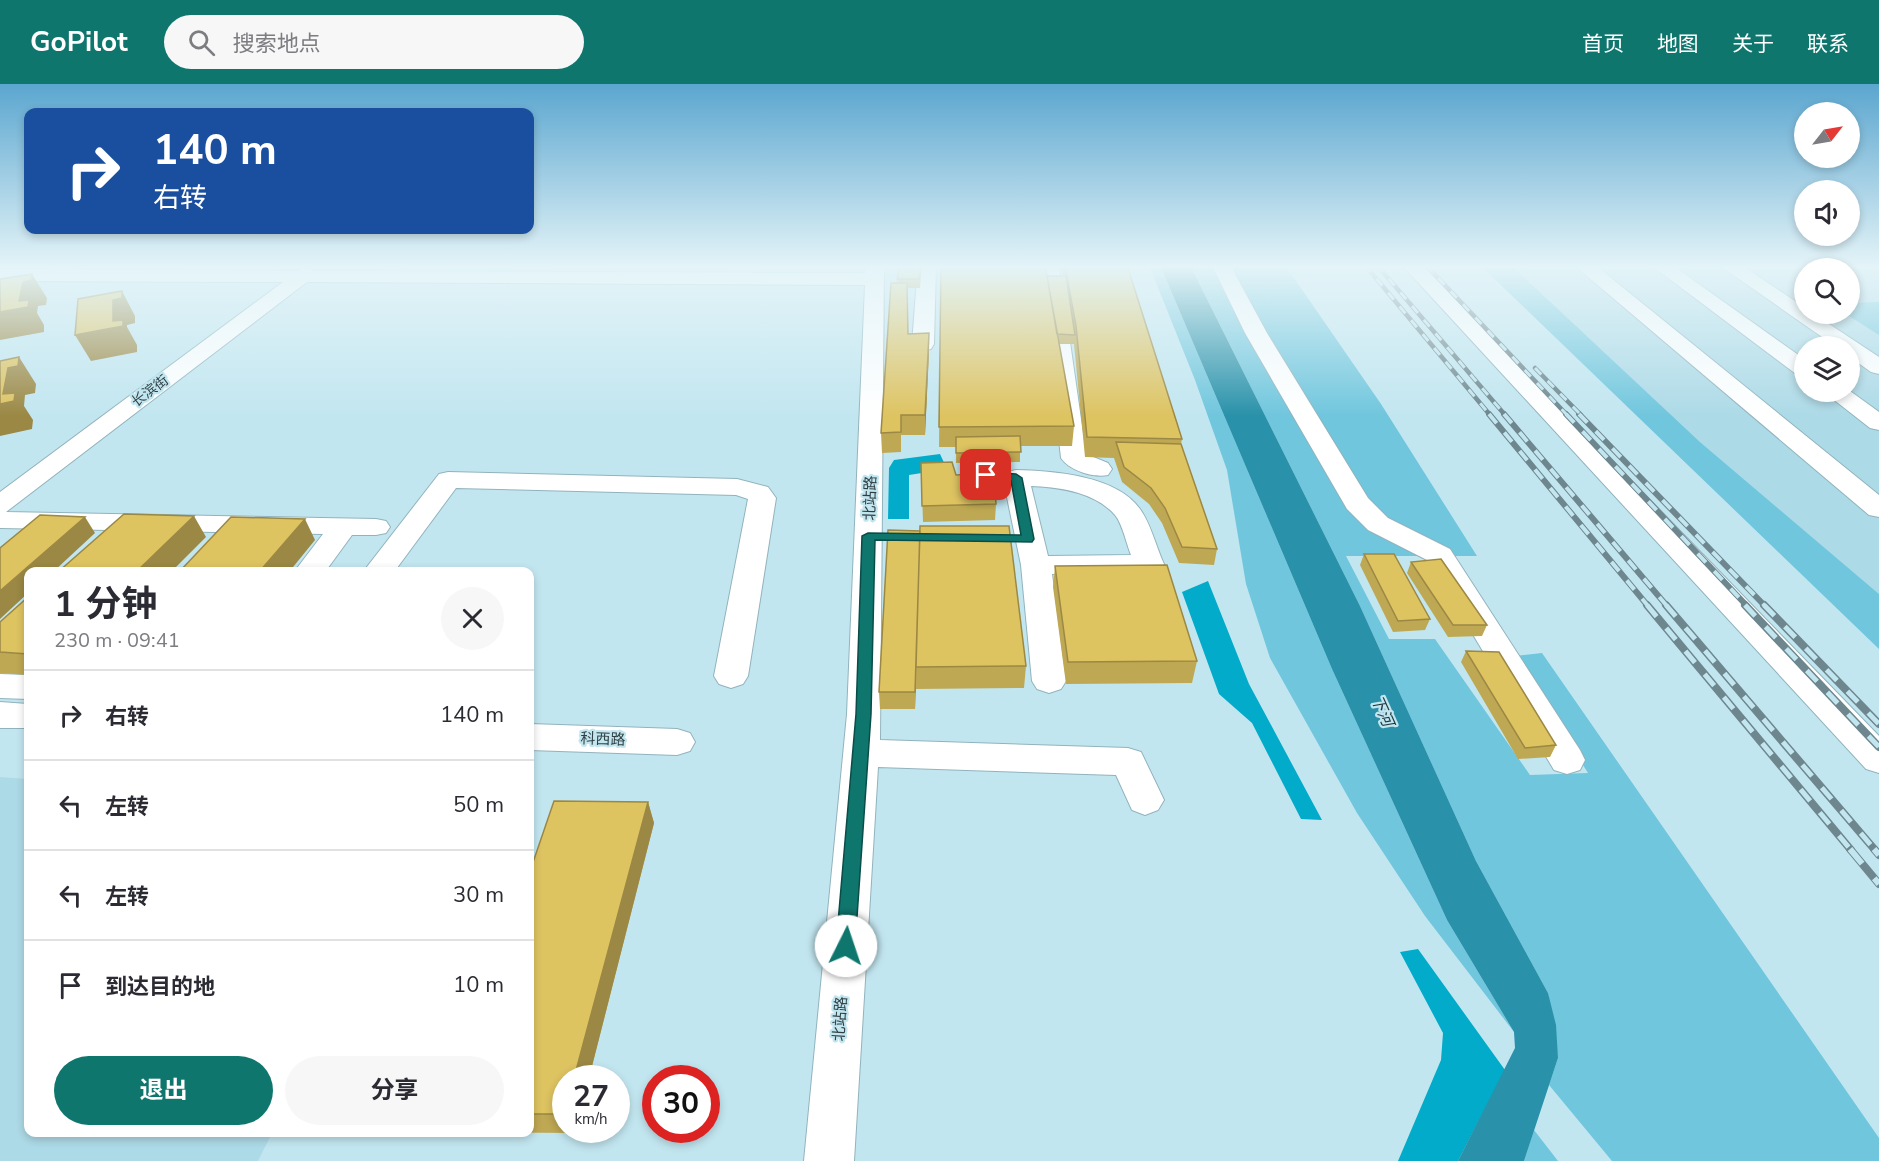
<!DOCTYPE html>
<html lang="zh">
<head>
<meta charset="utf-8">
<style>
  body { margin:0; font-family:"Nunito Sans","Noto Sans SC",sans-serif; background:#f7f7f7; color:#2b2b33; height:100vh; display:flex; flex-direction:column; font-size:22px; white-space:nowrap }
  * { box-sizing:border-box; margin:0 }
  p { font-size:20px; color:#7c7c81 }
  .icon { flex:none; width:33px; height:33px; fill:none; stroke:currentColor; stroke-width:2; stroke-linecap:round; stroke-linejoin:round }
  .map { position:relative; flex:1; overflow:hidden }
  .panel { position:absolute; left:24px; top:483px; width:510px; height:570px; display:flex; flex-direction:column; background:#fff; border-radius:12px; box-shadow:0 3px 9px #0003 }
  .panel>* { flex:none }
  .top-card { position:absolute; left:24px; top:24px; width:510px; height:126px; border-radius:12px; box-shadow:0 3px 9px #0003; background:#1a4fa0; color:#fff; overflow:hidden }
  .needle { width:39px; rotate:59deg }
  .buttons { position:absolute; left:1794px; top:18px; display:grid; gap:12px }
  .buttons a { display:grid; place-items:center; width:66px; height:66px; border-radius:50%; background:#fff; box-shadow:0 3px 9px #0003; font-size:30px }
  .speed { position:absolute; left:552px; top:981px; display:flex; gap:12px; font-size:30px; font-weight:700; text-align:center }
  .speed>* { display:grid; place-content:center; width:78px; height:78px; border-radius:50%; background:#fff; box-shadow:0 3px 9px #0003; line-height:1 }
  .speed small { font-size:15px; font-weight:400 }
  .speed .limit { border:9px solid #d22; background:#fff; color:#111 }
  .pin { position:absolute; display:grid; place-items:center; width:51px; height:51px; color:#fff; margin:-26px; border-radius:12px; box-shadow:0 3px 9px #0006 }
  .me { position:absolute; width:66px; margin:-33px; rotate:4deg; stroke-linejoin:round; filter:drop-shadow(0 0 4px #0008) }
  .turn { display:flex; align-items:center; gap:21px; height:126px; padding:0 30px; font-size:27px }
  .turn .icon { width:78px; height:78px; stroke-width:2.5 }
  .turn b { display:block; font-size:42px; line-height:51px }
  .round { display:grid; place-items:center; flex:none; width:63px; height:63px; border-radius:32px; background:#f7f7f7 }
  .headline { display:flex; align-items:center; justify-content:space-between; height:102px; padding:0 30px }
  h1 { font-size:36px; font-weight:700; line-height:45px }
  .action { display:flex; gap:12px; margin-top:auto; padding:12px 30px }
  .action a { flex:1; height:69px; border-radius:36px; background:#0f766e; color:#fff; font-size:24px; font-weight:700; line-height:69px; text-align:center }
  .action a+a { background:#f7f7f7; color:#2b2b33 }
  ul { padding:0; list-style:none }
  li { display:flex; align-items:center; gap:18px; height:90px; padding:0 30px; border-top:2px solid #e1e1e2 }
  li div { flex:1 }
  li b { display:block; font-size:22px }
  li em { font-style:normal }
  header { display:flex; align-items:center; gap:36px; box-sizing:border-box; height:84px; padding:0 30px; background:#0f766e; color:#fff }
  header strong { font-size:28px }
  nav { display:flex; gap:33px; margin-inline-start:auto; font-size:21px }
  .search { width:420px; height:54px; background:#f7f7f7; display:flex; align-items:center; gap:15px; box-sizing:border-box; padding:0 21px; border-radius:33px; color:#7c7c81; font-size:22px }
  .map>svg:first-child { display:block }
  .built { fill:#addae7; fill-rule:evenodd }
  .green { fill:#70c6dd }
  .forest { fill:#02abca }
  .water { fill:#2991a9 }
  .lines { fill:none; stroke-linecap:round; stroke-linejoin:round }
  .minor-casing { stroke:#91b3bd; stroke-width:2 }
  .minor { fill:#fff; fill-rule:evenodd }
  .rail-far3-casing { stroke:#6e868d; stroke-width:4.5 }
  .rail-far2-casing { stroke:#6e868d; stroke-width:6 }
  .rail-far1-casing { stroke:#6e868d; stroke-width:8 }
  .rail-casing { stroke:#6e868d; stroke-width:8 }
  .rail-far3 { stroke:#c2e6f0; stroke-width:3; stroke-dasharray:9; stroke-linecap:butt }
  .rail-far2 { stroke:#c2e6f0; stroke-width:4; stroke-dasharray:12; stroke-linecap:butt }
  .rail-far1 { stroke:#c2e6f0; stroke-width:5; stroke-dasharray:15; stroke-linecap:butt }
  .rail { stroke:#c2e6f0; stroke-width:6; stroke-dasharray:19; stroke-linecap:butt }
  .wall { fill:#bfa853 }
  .shaded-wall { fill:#9b8844 }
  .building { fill:#dec361; stroke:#9b8844; stroke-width:1.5 }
  .route { fill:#0f766e; stroke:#0a4d48; stroke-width:1.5 }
  .labels { text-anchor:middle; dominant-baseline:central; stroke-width:4.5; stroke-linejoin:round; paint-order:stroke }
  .far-street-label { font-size:14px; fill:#303f43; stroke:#c2e6f0 }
  .street-label { font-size:15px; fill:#303f43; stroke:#c2e6f0 }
  .water-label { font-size:16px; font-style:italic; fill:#1d343a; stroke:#c2e6f0 }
</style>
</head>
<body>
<header>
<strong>GoPilot</strong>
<div class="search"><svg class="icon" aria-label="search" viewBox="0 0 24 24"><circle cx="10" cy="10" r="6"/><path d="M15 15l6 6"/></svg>搜索地点</div>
<nav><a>首页</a><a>地图</a><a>关于</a><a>联系</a></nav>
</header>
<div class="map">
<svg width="1879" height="1077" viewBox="0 0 1879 1077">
  <rect width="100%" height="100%" fill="#c2e6f0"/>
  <!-- built -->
  <path class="built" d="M1511 181H1879V510L1700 358ZM1804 184H1850V230H1804ZM1804 262H1850V308H1804Z
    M0 693 28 695V1048L272 1049 258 1077H0Z"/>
  <!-- green -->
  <path class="green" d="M1149 181H1160L1332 585 1447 836 1514 948 1425 832 1357 729 1270 574 1246 500 1227 386 1195 296Z
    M1190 181H1285L1381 320 1477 472H1346L1389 555H1435L1530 691 1588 689 1515 572 1542 569 1879 1054V1077H1612L1549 1001 1558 974 1548 909 1476 777 1360 522Z
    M1480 181H1511L1700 358 1879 510V565Z
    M1879 218V251L1846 230H1850V219Z
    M1534 1046 1558 1077H1524Z"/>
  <!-- forest -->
  <path class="forest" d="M940 370 947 385 909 391V435H888L889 384 894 376Z
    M1208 497 1249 600 1322 736 1301 735 1252 639 1219 610 1182 508Z
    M1418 865 1505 986 1458 1077H1398L1441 976 1443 949 1400 868Z"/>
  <!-- water -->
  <path class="water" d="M1160 181H1190L1360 522 1476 777 1548 909 1556 941 1558 974 1524 1077H1458L1515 964 1514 948 1447 836 1332 585Z"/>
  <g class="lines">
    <defs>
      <path id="minor" d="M866 181H884L880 656 1128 664 1141 668 1164 716 1158 726 1145 731 1132 726 1116 691 878 683 854 1077H804L847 630 865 201 307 198 6 428 376 435 386 437 390 443 386 449 376 451H352L325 488H294L323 450 0 444V408L283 198 0 197V185L298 187 306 184 313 187 865 189Z
        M918 181H936L934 260 931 265 923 267 915 265 912 260Z
        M1040 181H1058L1062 200 1059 204H1045L1042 200Z
        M1212 181H1230L1267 249 1368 414 1388 434 1450 465 1580 666 1585 676 1580 686 1567 690 1554 686 1429 477 1368 446 1347 425 1245 249Z
        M1402 181H1422L1879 652V689L1866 685Z
        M1574 181H1595L1879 411V433L1869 431Z
        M1651 181H1672L1804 275V292L1796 290Z
        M1719 181H1741L1804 223V230H1814L1879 273V290L1871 288 1850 273V262H1835Z
        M1059 252 1067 253 1070 258 1086 370 1108 379 1112 385 1108 391C1094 394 1070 387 1061 374L1048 258 1051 253Z
        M1850 307 1879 328V346L1870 344 1824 308Z
        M1016 386C1053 387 1116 391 1140 425 1151 440 1156 463 1164 480L1159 486 1149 489 1052 490 1066 597 1061 605 1049 609 1037 605 1032 597 1021 481 1003 394 1007 388ZM1031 402C1059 403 1095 408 1115 431 1123 441 1126 459 1131 471L1048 472Z
        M448 388 737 395 768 403 776 414 748 592 743 600 731 604 719 600 714 592 748 415 736 411 456 404 394 488H363L439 390Z
        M0 590 28 591V615L0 614Z
        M0 618 28 620V644H0Z
        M530 640 677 645 690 649 695 658 690 667 677 671 530 666Z"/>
    </defs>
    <!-- minor casing -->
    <use href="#minor" class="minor-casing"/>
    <!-- minor -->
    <use href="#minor" class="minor"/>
    <defs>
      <path id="rail-far3" d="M1365 181 1490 331
        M1377 181 1505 331
        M1426 181 1567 331
        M1535 284 1581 331"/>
      <path id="rail-far2" d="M1489 330 1648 522
        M1504 330 1667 522
        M1566 330 1747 522
        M1579 330 1765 522"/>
      <path id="rail-far1" d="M1647 521 1851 766
        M1666 521 1875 766
        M1745 521 1879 663
        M1764 521 1879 640"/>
      <path id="rail" d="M1850 765 1879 800
        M1874 765 1879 771"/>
    </defs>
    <!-- rail-far3 casing -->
    <use href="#rail-far3" class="rail-far3-casing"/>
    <!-- rail-far2 casing -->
    <use href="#rail-far2" class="rail-far2-casing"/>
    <!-- rail-far1 casing -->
    <use href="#rail-far1" class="rail-far1-casing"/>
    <!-- rail casing -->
    <use href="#rail" class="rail-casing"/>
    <!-- rail-far3 -->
    <use href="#rail-far3" class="rail-far3"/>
    <!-- rail-far2 -->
    <use href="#rail-far2" class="rail-far2"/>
    <!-- rail-far1 -->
    <use href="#rail-far1" class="rail-far1"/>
    <!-- rail -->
    <use href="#rail" class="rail"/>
  </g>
  <!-- wall -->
  <path class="wall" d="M922 181 920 204H908V250L929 268 925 351H901V368L882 369 881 349 897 195Z
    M941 181 1047 192H1063L1061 181H1127L1182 355 1181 360 1217 465 1214 481 1179 479 1162 439 1149 420 1122 398 1114 374 1085 373 1074 260H1059L1074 342 1072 362H1020V378L956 379V363H939Z
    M921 379 956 391 996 420 995 436 923 438Z
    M888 446 1026 582 1024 604 916 605V595L915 625H880L879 608Z
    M1364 470 1430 535 1425 546 1393 548 1360 481Z
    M1411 478 1487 541 1482 552 1448 553 1407 489Z
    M1055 482 1197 577 1192 599 1066 600 1053 503Z
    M28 513V591L0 589V538Z
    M1466 567 1556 661 1550 673 1518 675 1461 578Z
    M648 718 654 739 589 994H566V1046H576L575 1049 458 1048H530V787Z"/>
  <!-- shaded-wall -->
  <path class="shaded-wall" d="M32 190 47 214 46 221 38 222 37 229 44 241V248L0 256V215L19 217 23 198Z
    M122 207 135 232V239L127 241V243L137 261V268L91 277 75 251 113 237V216Z
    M929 249V268L925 351V331Z
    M19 273 36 300 35 309 25 311 24 322 33 336 32 345 0 352V320L3 310 8 284Z
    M194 432 206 453 171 488H136Z
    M85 433 95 449 53 488H28V509L0 535V507Z
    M305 435 315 456 289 488H259Z
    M916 583V595L915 625V608Z
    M648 718 654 739 589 994H574Z"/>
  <!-- building -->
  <path class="building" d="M900 181H921L919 195H897Z
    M941 181H1045L1074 342 939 343Z
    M1065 181H1127L1182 355 1087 353 1076 242Z
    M32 190 31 196 23 198 19 217 29 216 28 223 0 228V195Z
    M1047 192H1066L1075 251 1057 250Z
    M891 199H907L908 250 929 249 925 331H901V348L881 349Z
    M122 207V214L113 216V237L123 236V242L75 251 78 215Z
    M19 273 18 282 8 284 3 310 15 309 14 317 0 320V277Z
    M1020 352 1021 368 956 369V353Z
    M1116 358 1181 360 1217 465 1182 463 1165 424 1151 404 1124 383Z
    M952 378 956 391 994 389 996 420 922 422 921 379Z
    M124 430 194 432 136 488H58Z
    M40 431 85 433 0 507V464Z
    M231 433 305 435 259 488H179Z
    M920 442H1009L1026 582 916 583Z
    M888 446 920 447 915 608H879Z
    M1364 470H1394L1430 535 1398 537Z
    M1441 475 1487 541H1453L1411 478Z
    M1167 481 1197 577 1068 578 1055 482Z
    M28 513V570L0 568V538Z
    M1466 567 1499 568 1556 661 1525 664Z
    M554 717 648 718 574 994H566L565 1030H530V787Z"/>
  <!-- sky -->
  <linearGradient id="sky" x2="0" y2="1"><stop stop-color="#5ba6cf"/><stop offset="0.55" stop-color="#e4f4f8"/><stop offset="1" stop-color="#e4f4f8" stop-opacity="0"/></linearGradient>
  <rect width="1879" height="332" fill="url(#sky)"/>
  <!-- route -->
  <path class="route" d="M986 388 1016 390 1022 394 1034 455 1032 458 875 456 871 630 855 862 852 868 846 871 839 868 836 862 856 630 862 452 868 449 1021 451 1011 397 981 394 980 391Z"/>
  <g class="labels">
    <!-- far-street labels -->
    <g class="far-street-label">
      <text transform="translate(150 307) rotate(-37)">长滨街</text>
    </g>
    <!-- street labels -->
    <g class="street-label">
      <text transform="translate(870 414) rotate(-88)">北站路</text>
      <text transform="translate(603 655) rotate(2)">科西路</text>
      <text transform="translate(840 935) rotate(-86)">北站路</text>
    </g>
    <!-- water labels -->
    <g class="water-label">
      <text transform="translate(1382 627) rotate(66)">下河</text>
    </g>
  </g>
</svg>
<div class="buttons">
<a><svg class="needle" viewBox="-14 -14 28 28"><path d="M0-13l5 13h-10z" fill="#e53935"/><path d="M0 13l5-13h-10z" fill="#7c7c81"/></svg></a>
<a><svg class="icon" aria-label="sound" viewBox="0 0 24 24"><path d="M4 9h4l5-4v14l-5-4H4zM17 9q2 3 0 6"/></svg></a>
<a><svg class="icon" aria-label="search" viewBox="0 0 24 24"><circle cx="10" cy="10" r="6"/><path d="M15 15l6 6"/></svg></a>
<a><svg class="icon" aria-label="layers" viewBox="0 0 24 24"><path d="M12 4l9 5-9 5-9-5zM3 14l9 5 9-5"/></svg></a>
</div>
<div class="speed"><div>27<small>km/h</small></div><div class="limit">30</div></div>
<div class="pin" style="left:986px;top:391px;background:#d93025"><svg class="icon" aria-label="arrive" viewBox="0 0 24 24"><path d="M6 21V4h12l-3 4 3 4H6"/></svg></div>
<svg class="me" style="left:846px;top:862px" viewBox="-20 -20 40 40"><circle r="19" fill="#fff"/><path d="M0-13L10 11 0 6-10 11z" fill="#0f766e"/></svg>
<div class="top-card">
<div class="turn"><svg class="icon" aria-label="right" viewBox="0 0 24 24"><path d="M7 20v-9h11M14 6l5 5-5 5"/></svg><div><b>140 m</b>右转</div></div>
</div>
<section class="panel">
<div class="headline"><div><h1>1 分钟</h1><p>230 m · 09:41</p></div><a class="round"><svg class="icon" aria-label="close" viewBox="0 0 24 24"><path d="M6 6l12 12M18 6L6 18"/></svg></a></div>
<ul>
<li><svg class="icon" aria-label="right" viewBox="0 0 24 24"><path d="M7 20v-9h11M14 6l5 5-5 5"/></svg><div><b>右转</b></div><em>140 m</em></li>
<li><svg class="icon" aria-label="left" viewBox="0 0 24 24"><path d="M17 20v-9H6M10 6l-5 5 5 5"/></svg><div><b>左转</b></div><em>50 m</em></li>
<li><svg class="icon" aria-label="left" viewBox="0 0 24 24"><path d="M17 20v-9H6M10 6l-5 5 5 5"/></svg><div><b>左转</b></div><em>30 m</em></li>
<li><svg class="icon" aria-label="arrive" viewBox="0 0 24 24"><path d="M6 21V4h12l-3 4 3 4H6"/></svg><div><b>到达目的地</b></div><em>10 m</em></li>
</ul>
<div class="action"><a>退出</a><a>分享</a></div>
</section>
</div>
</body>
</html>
